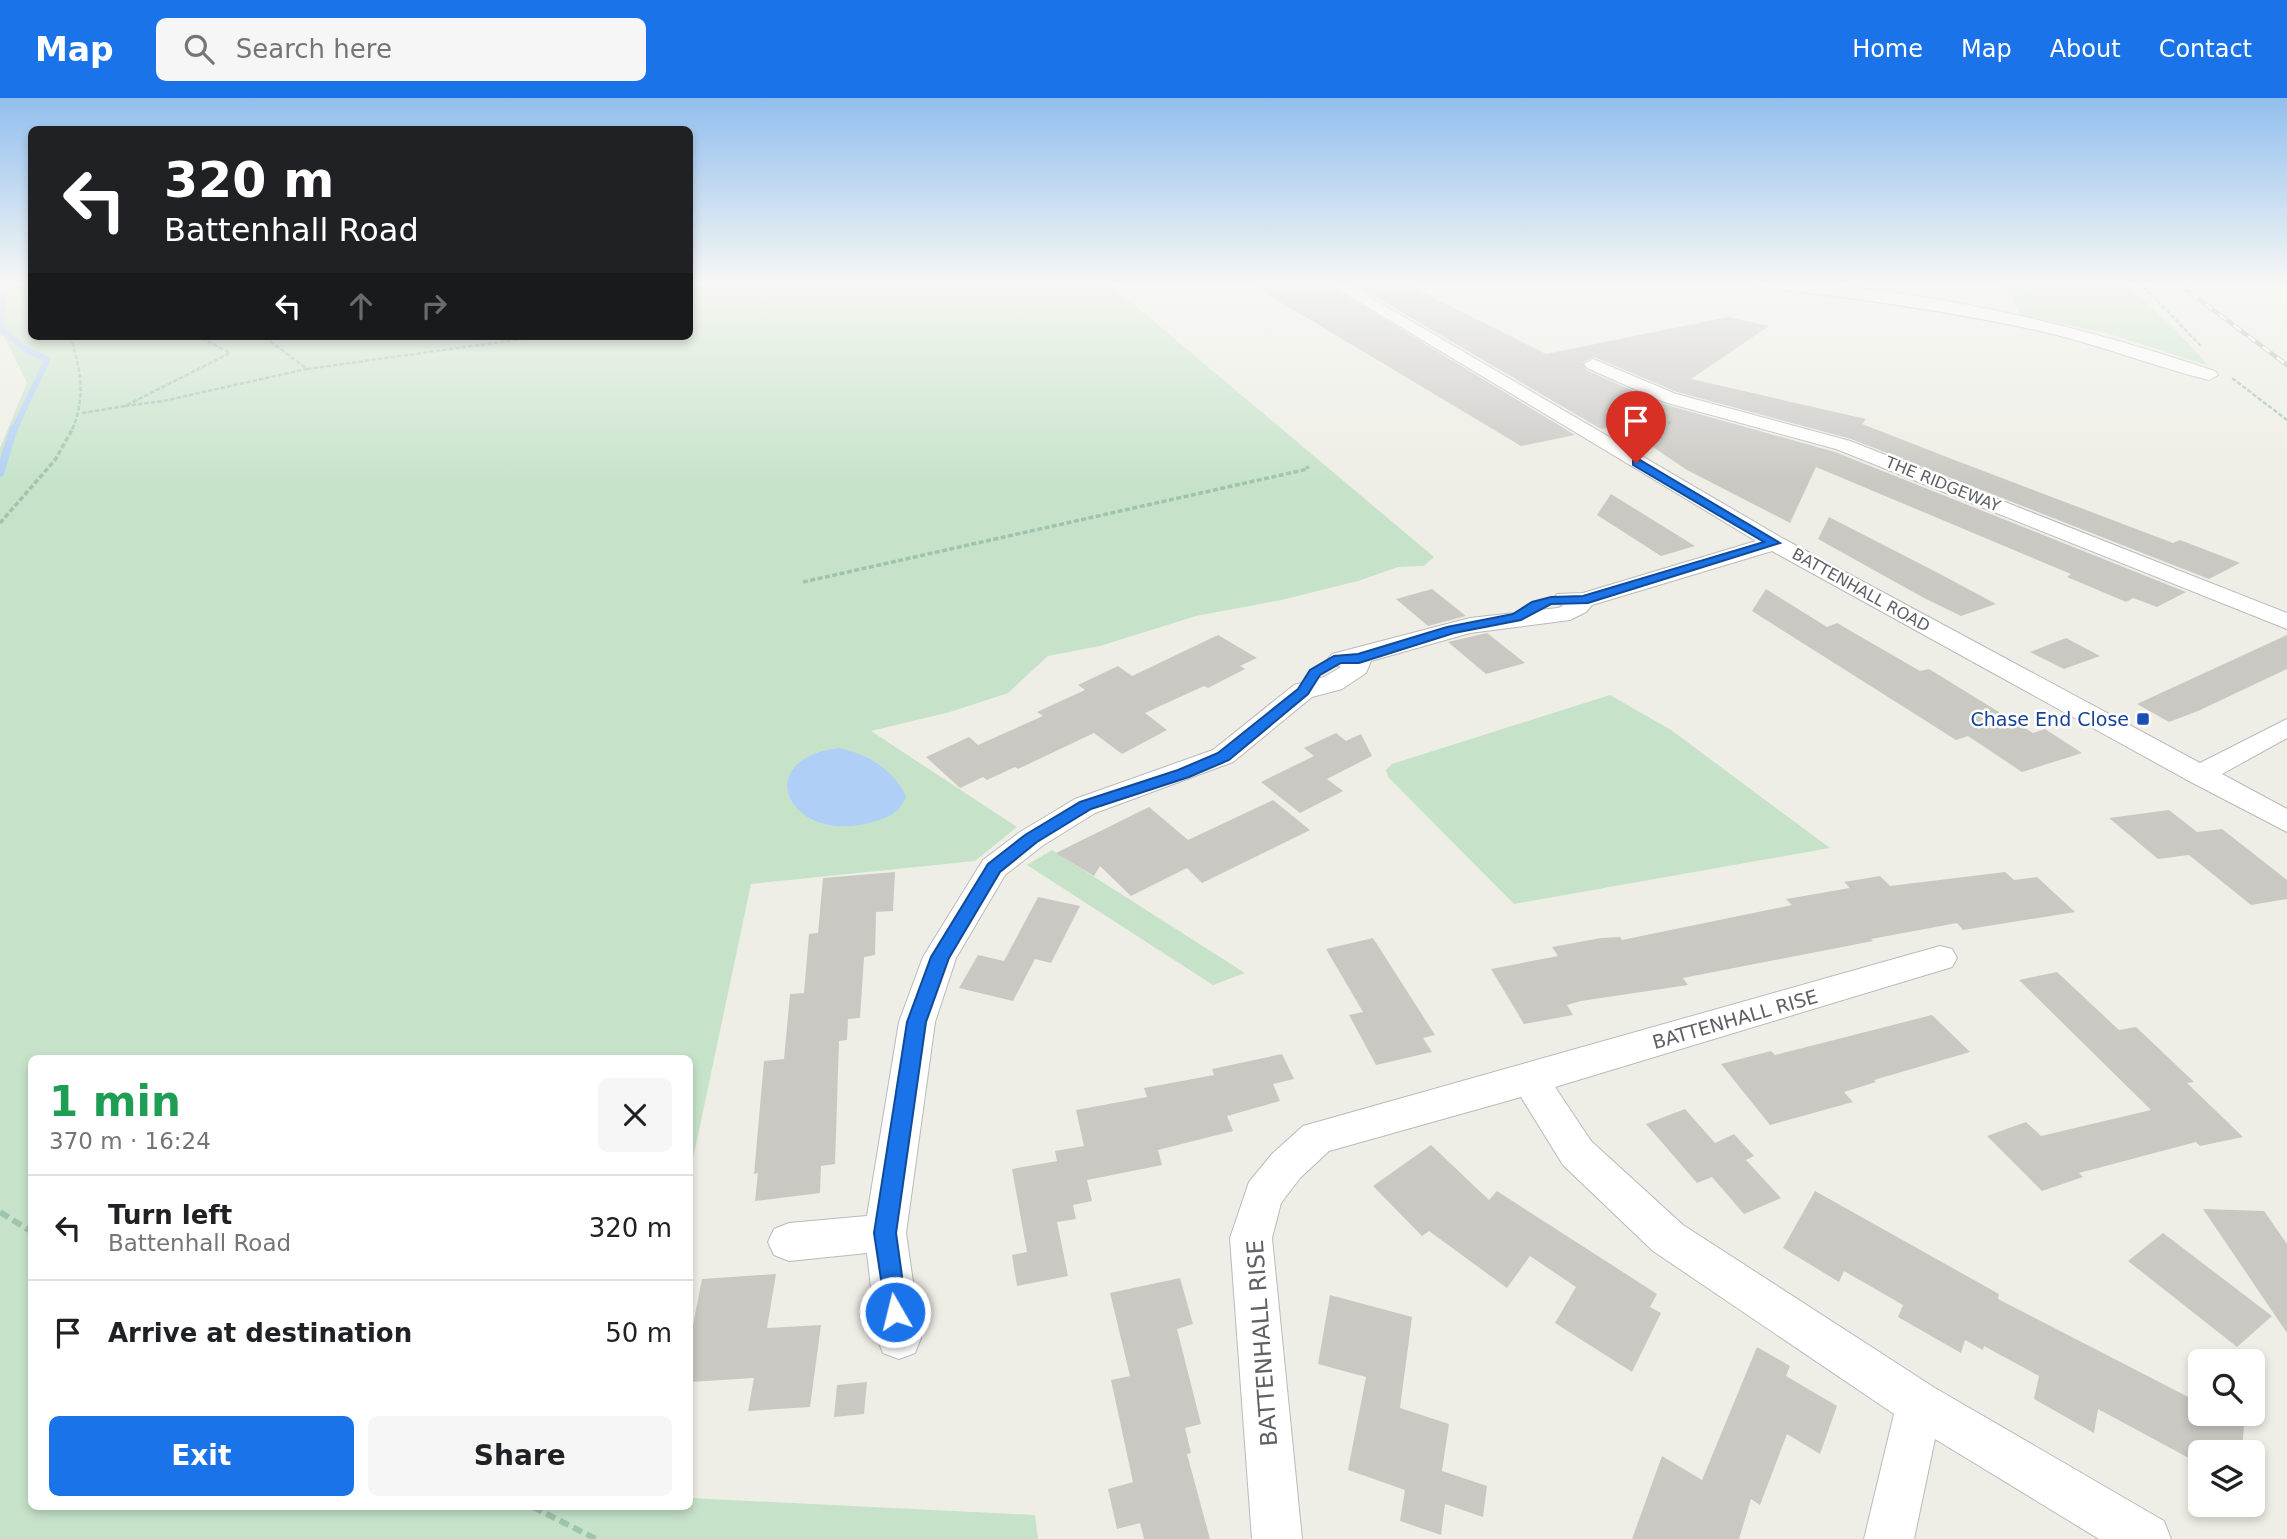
<!DOCTYPE html>
<html lang="en">
<head>
<meta charset="utf-8">
<style>
  body { margin:0; font-family:"DejaVu Sans",sans-serif; background:#f6f6f6; color:#202124; height:100vh; display:flex; flex-direction:column; font-size:26px; white-space:nowrap }
  * { box-sizing:border-box; margin:0 }
  p { font-size:23px; color:#757577 }
  .icon { flex:none; width:38px; height:38px; fill:none; stroke:currentColor; stroke-width:2; stroke-linecap:round; stroke-linejoin:round }
  .map { position:relative; flex:1; overflow:hidden }
  .details { position:absolute; left:28px; top:957px; width:665px; height:455px; display:flex; flex-direction:column; background:#fff; border-radius:10px; box-shadow:0 4px 10px #0003 }
  .details>* { flex:none }
  .guide { position:absolute; left:28px; top:28px; width:665px; height:214px; border-radius:10px; box-shadow:0 4px 10px #0003; background:#202124; color:#fff; overflow:hidden }
  .controls { position:absolute; left:2188px; top:1251px; display:grid; gap:14px }
  .controls a { display:grid; place-items:center; width:77px; height:77px; border-radius:10px; background:#fff; box-shadow:0 4px 10px #0003; font-size:35px }
  .pin { position:absolute; display:grid; place-items:center; width:60px; height:60px; color:#fff; margin:-72px -30px; border-radius:50% 50% 50% 0; rotate:-45deg; box-shadow:0 0 7px #0007 }
  .pin .icon { rotate:45deg }
  .me { position:absolute; width:77px; margin:-38px; rotate:352deg; stroke-linejoin:round; filter:drop-shadow(0 0 5px #0008) }
  .turn { display:flex; align-items:center; gap:24px; height:147px; padding:0 21px; font-size:32px }
  .turn .icon { width:91px; height:91px; stroke-width:2.5 }
  .turn b { display:block; font-size:49px; line-height:60px }
  .lanes { display:flex; align-items:center; height:66px; padding:0 21px; background:#0003; justify-content:center; gap:35px; direction:ltr }
  .lanes .off { opacity:.35 }
  .round { display:grid; place-items:center; flex:none; width:74px; height:74px; border-radius:10px; background:#f6f6f6 }
  .overview { display:flex; align-items:center; justify-content:space-between; height:119px; padding:0 21px }
  h1 { font-size:42px; font-weight:600; line-height:52px; color:#1e9e55 }
  .primary-button { display:flex; gap:14px; margin-top:auto; padding:14px 21px }
  .primary-button a { flex:1; height:80px; border-radius:10px; background:#1a73e8; color:#fff; font-size:28px; font-weight:600; line-height:80px; text-align:center }
  .primary-button a+a { background:#f6f6f6; color:#202124 }
  ul { padding:0; list-style:none }
  li { display:flex; align-items:center; gap:21px; height:105px; padding:0 21px; border-top:2px solid #e0e0e0 }
  li div { flex:1 }
  li b { display:block; font-size:26px }
  li em { font-style:normal }
  header { display:flex; align-items:center; gap:42px; box-sizing:border-box; height:98px; padding:0 35px; background:#1a73e8; color:#fff }
  header strong { font-size:33px }
  nav { display:flex; gap:38px; margin-inline-start:auto; font-size:24px }
  .search { width:490px; height:63px; background:#f6f6f6; display:flex; align-items:center; gap:18px; box-sizing:border-box; padding:0 24px; border-radius:10px; color:#757577; font-size:26px }
  .map>svg:first-child { display:block }
  .green { fill:#c6e3c9 }
  .water { fill:#afcff6 }
  .lines { fill:none; stroke-linecap:round; stroke-linejoin:round }
  .stream-far1 { stroke:#afcff6; stroke-width:6 }
  .stream { stroke:#afcff6; stroke-width:8 }
  .building { fill:#cac8c3 }
  .minor-casing { stroke:#b8babe; stroke-width:2 }
  .path-far2 { stroke:#9fc4ae; stroke-width:2.5; stroke-dasharray:4.5 2; stroke-linecap:butt }
  .path-far1 { stroke:#9fc4ae; stroke-width:3.5; stroke-dasharray:5 2.5; stroke-linecap:butt }
  .path { stroke:#9fc4ae; stroke-width:6; stroke-dasharray:10 5; stroke-linecap:butt }
  .minor { fill:#fff; fill-rule:evenodd }
  .rail-casing { stroke:#b4b4b5; stroke-width:4.5 }
  .rail { stroke:#fff; stroke-width:2.5; stroke-dasharray:9; stroke-linecap:butt }
  .route { fill:#1a73e8; stroke:#114b97; stroke-width:2 }
  .transit-dot { fill:#1a4fb4; stroke:#fff; stroke-width:2.5 }
  .labels { text-anchor:middle; dominant-baseline:central; stroke-width:5; stroke-linejoin:round; paint-order:stroke }
  .far-street-label { font-size:16px; fill:#5e6065; stroke:#fff }
  .transit-label { font-size:19px; fill:#164399; stroke:#fff; text-anchor:end }
  .street-label { font-size:19px; fill:#5e6065; stroke:#fff }
  .near-street-label { font-size:23px; fill:#5e6065; stroke:#fff }
</style>
</head>
<body>
<header>
<strong>Map</strong>
<div class="search"><svg class="icon" aria-label="search" viewBox="0 0 24 24"><circle cx="10" cy="10" r="6"/><path d="M15 15l6 6"/></svg>Search here</div>
<nav><a>Home</a><a>Map</a><a>About</a><a>Contact</a></nav>
</header>
<div class="map">
<svg width="2287" height="1441" viewBox="0 0 2287 1441">
  <rect width="100%" height="100%" fill="#eeeee6"/>
  <!-- green -->
  <path class="green" d="M0 184H31L32 238H690V184H1107L1434 459 1424 468 1398 469 1358 483 1281 502 1196 518 1100 548 1048 558 1008 595 950 614 871 633 1017 729 975 763 751 786 690 1075V961H32V1409H690V1400L1035 1417 1038 1441H0V350L27 285 4 238 0 237Z
    M1998 184H2123L2172 228 2209 268 2110 236 2020 217 2012 199Z
    M1610 597 1671 632 1830 750 1514 806 1388 679 1386 672 1392 666Z
    M1052 752 1245 875 1213 887 1027 767Z"/>
  <!-- water -->
  <path class="water" d="M839 650C867 656 893 671 906 698 900 716 887 720 869 725 788 746 749 661 839 650Z"/>
  <g class="lines">
    <!-- stream-far1 -->
    <path class="stream-far1" d="M0 199 3 202 0 231 27 252 47 262 14 332"/>
    <!-- stream -->
    <path class="stream" d="M0 375 14 330"/>
  </g>
  <!-- building -->
  <path class="building" d="M1247 184H1323L1575 337 1521 348Z
    M1350 184H1402L1546 256 1728 219 1769 228 1691 281 1866 321 1862 326 1952 361 2173 445 2180 442 2240 465 2209 481 1851 341 1677 294 1594 259 1583 264 1586 272 1663 306 1835 354 2186 494 2157 509 2133 500 2126 504 2067 479 2071 476 1816 369 1790 425 1687 372 1635 337 1611 329 1601 331Z
    M1611 396 1695 448 1661 458 1597 417Z
    M1829 419 1940 476 1996 506 1961 518 1924 500 1818 441Z
    M1432 491 1466 518 1428 528 1396 501Z
    M1766 491 1827 529 1837 525 1920 573 1929 571 2033 635 2045 631 2082 655 2022 674 1968 638 1956 642 1752 513Z
    M1487 535 1525 565 1486 576 1448 544Z
    M1218 537 1257 560 1240 568 1245 571 1208 590 1204 588 1145 615 1167 632 1122 656 1094 635 1018 671 1015 669 987 682 983 679 960 690 926 659 969 639 978 647 1043 618 1037 614 1085 592 1078 587 1118 568 1132 578Z
    M2287 537V571L2198 613 2169 624 2137 606Z
    M2066 540 2100 558 2064 571 2030 554Z
    M1336 635 1346 643 1361 636 1372 658 1327 681 1343 693 1300 715 1261 684 1314 658 1304 650Z
    M1273 702 1310 732 1202 785 1187 770 1131 798 1100 768 1094 778 1056 755 1149 709 1188 742Z
    M2169 712 2197 734 2222 731 2287 782V801L2251 807 2189 757 2158 761 2109 720Z
    M895 774 893 813 876 814 875 857 864 859 860 920 848 921 847 942 839 943 835 1066 821 1068 820 1095 755 1103 758 1075 754 1076 764 963 784 961 790 896 804 895 809 836 818 835 823 780Z
    M2005 774 2014 782 2037 779 2075 814 1963 832 1957 825 1871 841 1873 843 1683 880 1688 887 1581 903 1567 907 1573 917 1524 926 1491 871 1558 858 1552 849 1601 840 1620 839 1622 842 1792 807 1786 801 1850 790 1844 784 1880 778 1890 788Z
    M1038 799 1080 808 1051 865 1035 861 1013 903 959 890 978 857 1004 863Z
    M1373 840 1435 937 1423 940 1432 954 1376 967 1349 917 1363 914 1326 851Z
    M2057 874 2119 932 2136 929 2194 984 2187 985 2243 1039 2200 1048 2196 1044 2079 1075 2083 1079 2042 1093 1987 1038 2026 1024 2041 1038 2151 1012 2019 882Z
    M1932 917 1970 954 1874 982 1876 984 1844 994 1853 1004 1770 1027 1721 966 1771 953 1775 957Z
    M1282 956 1294 981 1273 986 1280 1003 1227 1018 1233 1033 1158 1052 1162 1067 1087 1082 1092 1103 1073 1107 1076 1121 1057 1124 1068 1178 1017 1188 1012 1157 1027 1154 1012 1071 1057 1063 1055 1053 1084 1048 1076 1012 1147 999 1144 990 1214 977 1212 971Z
    M1685 1011 1715 1045 1734 1036 1754 1058 1746 1062 1781 1100 1744 1116 1712 1079 1697 1085 1646 1026Z
    M1431 1047 1489 1102 1497 1093 1657 1196 1650 1209 1661 1215 1632 1274 1555 1225 1576 1189 1530 1158 1507 1190 1429 1133 1422 1138 1373 1088Z
    M1815 1093 1999 1196 1998 1201 2200 1305V1316H2221L2244 1328 2242 1354H2200V1366L2098 1311 2094 1335 2034 1301 2039 1278 1984 1248 1983 1252 1965 1242 1961 1255 1898 1219 1903 1207 1844 1173 1839 1184 1783 1150Z
    M2203 1111 2264 1113 2287 1146V1235Z
    M2163 1135 2272 1218 2237 1249 2128 1163Z
    M776 1176 767 1230 821 1227 810 1309 748 1313 754 1280 690 1284V1242L702 1181Z
    M1180 1180 1193 1226 1177 1231 1201 1326 1185 1330 1191 1355 1187 1356 1210 1441H1144L1140 1425 1117 1431 1108 1391 1133 1384 1111 1282 1130 1278 1110 1195Z
    M1330 1197 1412 1219 1400 1310 1449 1326 1442 1373 1487 1388 1483 1419 1445 1406 1441 1437 1400 1423 1405 1392 1348 1372 1366 1279 1318 1266Z
    M1757 1249 1790 1268 1786 1278 1837 1308 1820 1356 1787 1336 1760 1407 1751 1401 1739 1441H1632L1662 1358 1702 1382Z
    M867 1284 864 1316 834 1319 837 1287Z"/>
  <g class="lines">
    <defs>
      <path id="minor" d="M1326 184H1344L1782 440 2200 665 2287 621V640L2222 676 2287 711V734L2189 683 1772 453 1592 507 1586 514 1570 522 1470 535 1371 563 1366 575 1342 591 1312 599 1233 664 1095 715 1042 748 1005 777 956 860 935 924 906 1135 921 1240 915 1255 899 1261 883 1255 877 1240 867 1155 789 1163 774 1157 768 1144 774 1131 789 1125 867 1118 899 924 923 859 983 762 1020 734 1075 701 1213 652 1294 587 1324 579 1341 569 1332 566 1328 561 1332 556 1470 520 1558 510 1563 508 1553 501 1557 496 1583 495 1756 443Z
        M1744 184C1903 184 2065 223 2215 273L2218 277 2209 282C2152 268 2098 246 2040 233 1945 212 1848 199 1751 188Z
        M1593 261 1676 296 1850 343 2287 515V531L1836 351 1664 304 1587 270 1584 266Z
        M1940 848 1952 851 1957 860 1952 869 1555 989 1591 1043 1683 1127 1935 1290 2164 1423 2171 1441H2099L1935 1341 1914 1441H1864L1894 1316 1653 1153 1563 1067 1521 999 1329 1053 1300 1080 1281 1105 1272 1140 1302 1441H1252L1230 1140 1249 1084 1272 1056 1303 1028Z"/>
    </defs>
    <!-- minor casing -->
    <use href="#minor" class="minor-casing"/>
    <!-- path-far2 -->
    <path class="path-far2" d="M2017 184 2033 203
      M2139 184 2202 249
      M70 238C81 271 86 299 72 332
      M307 271 544 238
      M2232 280 2287 322
      M125 308 163 303 307 271 263 238
      M82 315 125 308 230 255 197 238
      M1656 332 1671 324"/>
    <!-- path-far1 -->
    <path class="path-far1" d="M1645 338 1659 330
      M0 425 55 362 73 330
      M803 484 1308 371 1307 368"/>
    <!-- path -->
    <path class="path" d="M0 1114 32 1134
      M533 1409 596 1441"/>
    <!-- minor -->
    <use href="#minor" class="minor"/>
    <defs>
      <path id="rail" d="M2176 184 2287 267"/>
    </defs>
    <!-- rail casing -->
    <use href="#rail" class="rail-casing"/>
    <!-- rail -->
    <use href="#rail" class="rail"/>
  </g>
  <!-- sky -->
  <linearGradient id="sky" x2="0" y2="1"><stop stop-color="#91bfee"/><stop offset="0.48" stop-color="#f7f7f4"/><stop offset="1" stop-color="#f7f7f4" stop-opacity="0"/></linearGradient>
  <rect width="2287" height="386" fill="url(#sky)"/>
  <!-- route -->
  <path class="route" d="M1633 362H1640L1780 445 1588 505 1551 506 1521 522 1454 535 1359 565H1341L1320 577 1308 596 1229 662 1189 679 1091 711 1037 744 1000 774 949 860 926 924 896 1135 907 1214 904 1221 895 1225 887 1221 874 1135 907 924 931 859 988 766 1025 737 1080 704 1178 672 1218 655 1298 591 1310 572 1334 558 1358 556 1447 529 1513 516 1532 504 1551 499 1583 498 1764 444 1633 367Z"/>
  <!-- markers -->
  <rect class="transit-dot" x="2136" y="614" width="14" height="14" rx="3.5"/>
  <g class="labels">
    <!-- far-street labels -->
    <g class="far-street-label">
      <text transform="translate(1943 386) rotate(22)">THE RIDGEWAY</text>
      <text transform="translate(1861 492) rotate(29)">BATTENHALL ROAD</text>
    </g>
    <!-- transit labels -->
    <g class="transit-label">
      <text x="2129" y="621">Chase End Close</text>
    </g>
    <!-- street labels -->
    <g class="street-label">
      <text transform="translate(1735 921) rotate(-16)">BATTENHALL RISE</text>
    </g>
    <!-- near-street labels -->
    <g class="near-street-label">
      <text transform="translate(1262 1245) rotate(-94)">BATTENHALL RISE</text>
    </g>
  </g>
</svg>
<div class="controls">
<a><svg class="icon" aria-label="search" viewBox="0 0 24 24"><circle cx="10" cy="10" r="6"/><path d="M15 15l6 6"/></svg></a>
<a><svg class="icon" aria-label="layers" viewBox="0 0 24 24"><path d="M12 4l9 5-9 5-9-5zM3 14l9 5 9-5"/></svg></a>
</div>
<div class="pin" style="left:1636px;top:365px;background:#d93025"><svg class="icon" aria-label="arrive" viewBox="0 0 24 24"><path d="M6 21V4h12l-3 4 3 4H6"/></svg></div>
<svg class="me" style="left:895px;top:1214px" viewBox="-20 -20 40 40"><circle r="17" fill="#1a73e8" stroke="#fff" stroke-width="3"/><path d="M0-11L8 9 0 5-8 9z" fill="#fff"/></svg>
<div class="guide">
<div class="turn"><svg class="icon" aria-label="left" viewBox="0 0 24 24"><path d="M17 20v-9H6M10 6l-5 5 5 5"/></svg><div><b>320 m</b>Battenhall Road</div></div>
<div class="lanes"><svg class="icon" aria-label="left" viewBox="0 0 24 24"><path d="M17 20v-9H6M10 6l-5 5 5 5"/></svg><svg class="icon off" aria-label="ahead" viewBox="0 0 24 24"><path d="M12 20V5M6 11l6-6 6 6"/></svg><svg class="icon off" aria-label="right" viewBox="0 0 24 24"><path d="M7 20v-9h11M14 6l5 5-5 5"/></svg></div>
</div>
<section class="details">
<div class="overview"><div><h1>1 min</h1><p>370 m · 16:24</p></div><a class="round"><svg class="icon" aria-label="close" viewBox="0 0 24 24"><path d="M6 6l12 12M18 6L6 18"/></svg></a></div>
<ul>
<li><svg class="icon" aria-label="left" viewBox="0 0 24 24"><path d="M17 20v-9H6M10 6l-5 5 5 5"/></svg><div><b>Turn left</b><p>Battenhall Road</p></div><em>320 m</em></li>
<li><svg class="icon" aria-label="arrive" viewBox="0 0 24 24"><path d="M6 21V4h12l-3 4 3 4H6"/></svg><div><b>Arrive at destination</b></div><em>50 m</em></li>
</ul>
<div class="primary-button"><a>Exit</a><a>Share</a></div>
</section>
</div>
</body>
</html>
